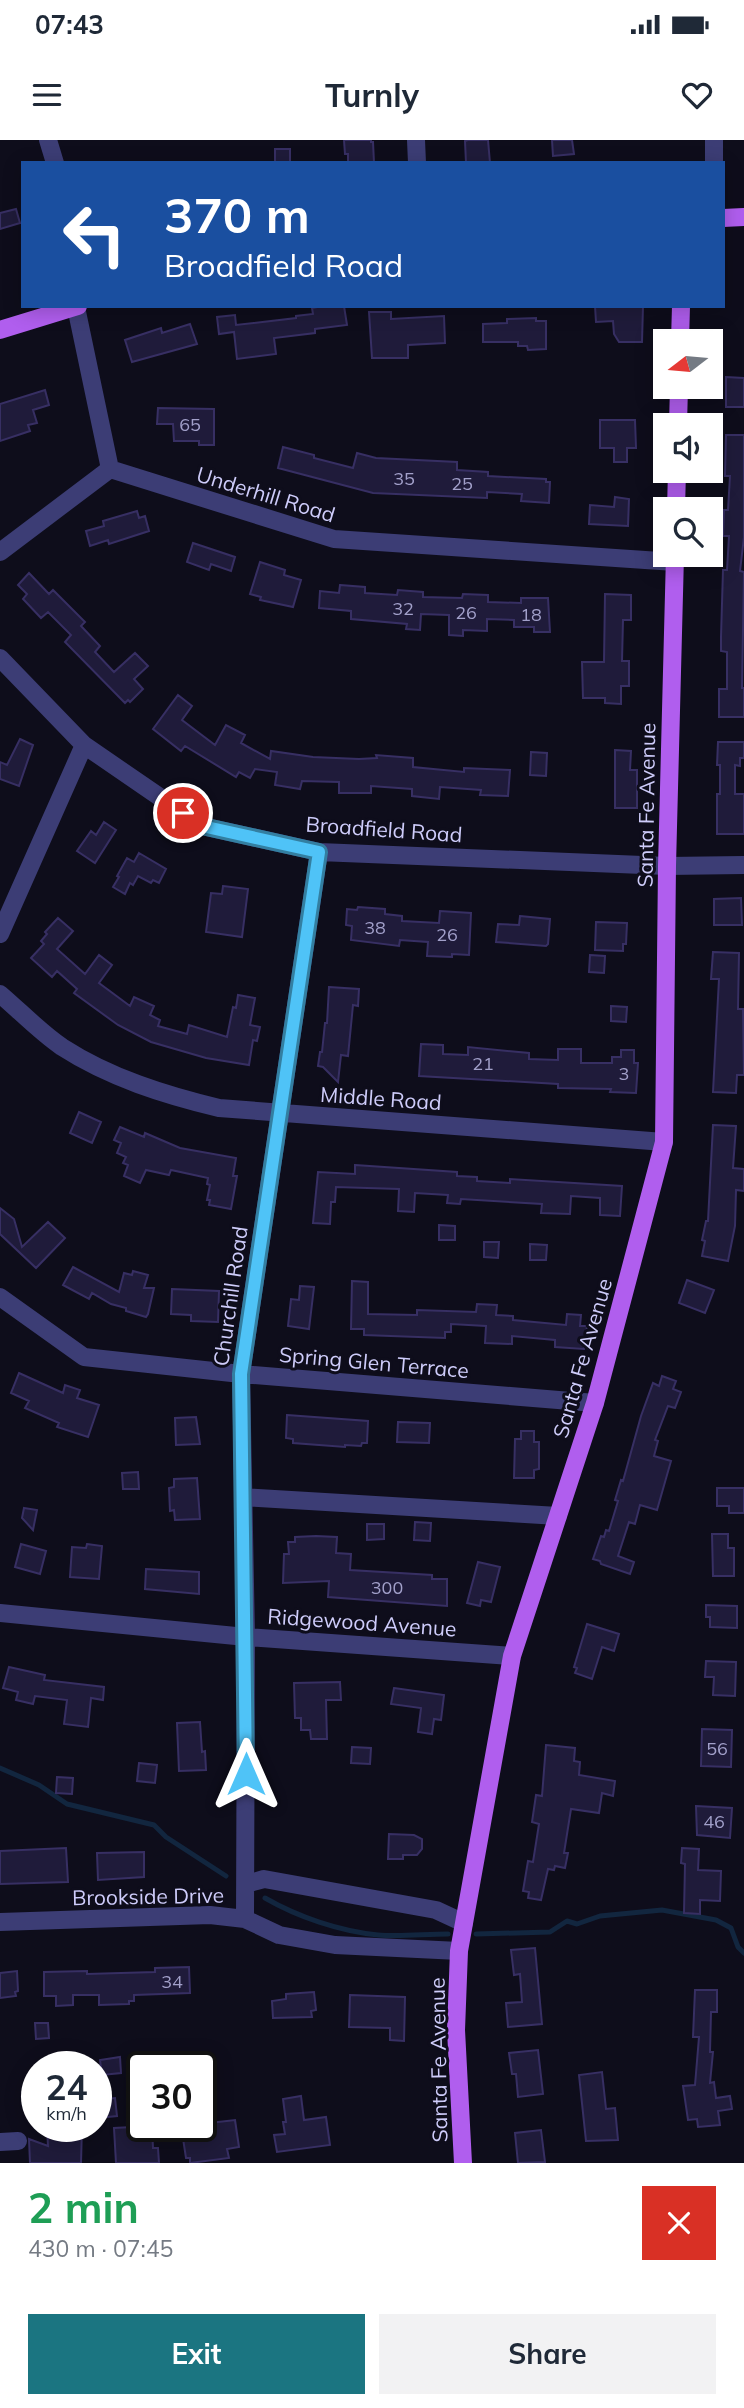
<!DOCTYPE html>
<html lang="en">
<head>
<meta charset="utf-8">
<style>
  body { margin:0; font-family:Mulish,sans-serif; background:#f2f2f3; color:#1f2937; height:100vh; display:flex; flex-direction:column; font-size:26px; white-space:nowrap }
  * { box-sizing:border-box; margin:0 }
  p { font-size:23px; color:#747a83 }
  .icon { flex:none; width:38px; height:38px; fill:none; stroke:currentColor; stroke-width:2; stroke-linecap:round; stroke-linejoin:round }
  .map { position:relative; height:2023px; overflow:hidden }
  .details { display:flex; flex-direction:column; background:#fff; flex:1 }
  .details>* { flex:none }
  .guide { position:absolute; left:21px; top:21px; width:704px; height:147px; border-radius:0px; box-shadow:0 4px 18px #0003; background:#1a4fa0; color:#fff; overflow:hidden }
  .needle { width:46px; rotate:254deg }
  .tools { position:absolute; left:653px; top:189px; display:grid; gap:14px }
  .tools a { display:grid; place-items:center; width:70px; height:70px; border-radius:0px; background:#fff; box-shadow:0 4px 18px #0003; font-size:35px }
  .speed { position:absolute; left:21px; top:1911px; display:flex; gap:14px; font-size:35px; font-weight:700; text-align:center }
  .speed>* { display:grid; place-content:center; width:91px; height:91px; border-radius:50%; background:#fff; box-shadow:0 4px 18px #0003; line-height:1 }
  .speed small { font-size:18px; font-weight:400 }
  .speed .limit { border:4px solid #111; border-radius:10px; background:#fff; color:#111 }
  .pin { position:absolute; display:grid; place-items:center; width:60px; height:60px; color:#fff; margin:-30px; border:4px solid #fff; border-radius:50%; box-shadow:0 2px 7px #0007 }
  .me { position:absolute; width:77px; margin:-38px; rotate:0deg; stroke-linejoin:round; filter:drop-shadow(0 0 5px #0008) }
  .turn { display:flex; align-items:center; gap:24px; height:147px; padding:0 28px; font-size:32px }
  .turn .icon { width:91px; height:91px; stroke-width:2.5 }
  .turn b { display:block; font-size:49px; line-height:60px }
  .round { display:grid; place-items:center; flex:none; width:74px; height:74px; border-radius:0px; background:#f2f2f3 }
  .head { display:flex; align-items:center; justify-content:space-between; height:119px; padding:0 28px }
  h1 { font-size:42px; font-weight:700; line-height:52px; color:#1e9e55 }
  .primary-button { display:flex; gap:14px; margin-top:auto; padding:14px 28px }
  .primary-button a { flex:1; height:80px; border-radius:0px; background:#1b7581; color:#fff; font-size:28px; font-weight:700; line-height:80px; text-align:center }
  .primary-button a+a { background:#f2f2f3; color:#1f2937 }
  .status { display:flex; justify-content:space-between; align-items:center; height:49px; padding:0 35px; background:#fff; direction:ltr }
  .status svg { height:19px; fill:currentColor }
  header { display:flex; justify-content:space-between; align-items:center; height:91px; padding:0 28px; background:#fff; font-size:32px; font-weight:700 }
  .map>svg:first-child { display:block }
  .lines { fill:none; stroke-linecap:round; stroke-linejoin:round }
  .stream { stroke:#12263f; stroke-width:5 }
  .building { fill:#1f1b3a; stroke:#372f63; stroke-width:2 }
  .minor { stroke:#3c3d75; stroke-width:18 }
  .major { stroke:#b05eee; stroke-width:18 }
  .route-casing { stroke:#337fa1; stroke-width:18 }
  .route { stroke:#4fc3f7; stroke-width:12 }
  .labels { text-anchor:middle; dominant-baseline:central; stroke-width:6; stroke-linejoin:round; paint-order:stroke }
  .number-label { font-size:18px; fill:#a2a0ca }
  .street-label { font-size:21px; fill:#ceccfa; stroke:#0e0d1b }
</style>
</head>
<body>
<div class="status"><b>07:43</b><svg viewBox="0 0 49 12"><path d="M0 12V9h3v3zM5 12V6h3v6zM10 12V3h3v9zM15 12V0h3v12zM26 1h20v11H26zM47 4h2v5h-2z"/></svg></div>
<header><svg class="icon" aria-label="menu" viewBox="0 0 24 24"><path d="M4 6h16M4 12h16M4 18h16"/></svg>Turnly<svg class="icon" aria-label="heart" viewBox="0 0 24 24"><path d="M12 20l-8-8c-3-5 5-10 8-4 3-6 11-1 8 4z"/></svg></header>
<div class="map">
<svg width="744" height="2023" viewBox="0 0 744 2023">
  <rect width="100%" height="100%" fill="#0e0d1b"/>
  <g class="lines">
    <!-- stream -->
    <path class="stream" d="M0 1628 39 1645 67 1664 154 1685 166 1697 226 1736
      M265 1758C298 1777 339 1791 378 1795 400 1797 425 1794 448 1794
      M476 1794 550 1792 567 1781 577 1784 600 1776 662 1770 716 1780 731 1788 738 1807 744 1813"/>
  </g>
  <!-- building -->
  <path class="building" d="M344 0H371V2H373L374 23H348V14H345Z
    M468 0H488L490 23H466L465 1Z
    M552 0H572L574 14 553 16Z
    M275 9H290V23H275Z
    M16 69 20 83 0 89V73Z
    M323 166H344L347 185 315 189V193L274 198 276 214 237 219 234 192 219 194 217 177 235 175 236 185 296 178V176L313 174 312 168Z
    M595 166H643L642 202H619L614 194 613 181 596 182Z
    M369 172H391V179L444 176 445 203 408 205V218H372Z
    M536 178V181H546V209L528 210 527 206H518V202H483V184L507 183V179Z
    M190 184 197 204 132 222 125 200 161 188 162 193Z
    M726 237 744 238V267H726Z
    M45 250 49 265 33 270 37 283 28 285 30 291 0 301V264Z
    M158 268 214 269V305H199V301H174L173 284H157Z
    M600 280H635L636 308H627V322H614V308H600Z
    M726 295H744V397L740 431 744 432 742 548H744V577H719V549H727V512L721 511V497L723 430H727L729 396H723L724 370H728L730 336H725Z
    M283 307 314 315V318L353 328 357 313 376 318 457 322V330L488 332V336L546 339V342H550L549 363 521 361 522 354 487 352V358L373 353 278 328Z
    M615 357 629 359 628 386 589 384 590 365 614 367Z
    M137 371 139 378 145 376 149 391 109 404 108 400 90 406 86 391 104 386 103 381Z
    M193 403 235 417 231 431 211 424 209 430 187 422Z
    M260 422 285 430 284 435 301 440 293 467 260 460 261 457 250 454Z
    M29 433 49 454 53 450 85 482 81 486 100 506 95 512 114 532 135 513 148 526 134 539 143 549 130 562 128 560 125 563 65 502 71 495 48 472 41 478 23 459 27 454 18 445Z
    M340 445 365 447V453L397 455 398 450 423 452V457L462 458 463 454 488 455V462L521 463V458H548L550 492H534V487H514V480L487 479V491L463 490V496L449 495V475L421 474 420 490 406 489 407 484 351 479V471L319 468 320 451 339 453Z
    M605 454 631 455V480H623L622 521H629V546H621V564L605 563V558H583L582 522H604Z
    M178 555 192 566 182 580 215 605 226 585 245 595 241 603 270 619 271 611 313 617 359 619 377 618 376 615 413 618V627L464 632V628L510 630 508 656 480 655 481 650 440 647 439 659 412 656V649L371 646V653H339V642L302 641 300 649 275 645 277 632 255 629 250 638 239 632 236 637 185 606 181 611 153 589Z
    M20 599 33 605 19 646 0 639V622L7 625Z
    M718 602H744V618H740V626L735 625V654H744V694H717V654H720V625H717Z
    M615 610 631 611 630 630H637V668H615Z
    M531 612 547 613 546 636 530 635Z
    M104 682 116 690 95 723 77 711 91 691 96 695Z
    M139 713 166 729 159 743 153 740 151 743 138 736 133 745 130 743 125 754 113 747 119 737 117 736 127 718 134 722Z
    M223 746 248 749 242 797 206 792 211 753 222 754Z
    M741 758 742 785H714V759Z
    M358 767 385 769V774L402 776V781L439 783 440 771 471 773 469 815 452 814V817L427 816 428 802 400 800 399 806 351 800 352 786 346 785 347 769 357 770Z
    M520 776 550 779 548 804 546 806 496 802 498 784 519 785Z
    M58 778 73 791 57 809 85 834 99 815 112 825 99 843 130 866 134 857 154 866 150 875 160 880 158 886 187 894 189 885 227 897 233 867 236 868 238 855 255 858 250 885 260 887 257 901 253 900 249 925 206 918 151 902 118 885 74 853 77 849 57 831 52 837 31 818 44 804 41 801 47 794 45 792Z
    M596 782 627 783 626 804H623V811L595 810Z
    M713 812 739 813 738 869H743L744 935H737L736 953 713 952 719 839H711Z
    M590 815 605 816 604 833 589 832Z
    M329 847 359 849 358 866 353 865 348 916 341 915 338 942 323 927 318 926 320 912H322L325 883H327Z
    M611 866 627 867 626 882 611 881Z
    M421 904 443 905V914L468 915V907L529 913V919L558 920V909H581V923H612V917H621V910H634V923H638L636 953 610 952 611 949 558 948V944L419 936Z
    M79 972 101 982 92 1003 70 993Z
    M713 985 736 986 733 1028 744 1029V1051L736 1050 735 1086 728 1121 702 1116 705 1101 702 1100 706 1081H708Z
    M120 987 144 997 145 993 180 1008 236 1018 233 1036H237L231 1069 209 1065 210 1060H207L210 1045 207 1044 208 1038 171 1030 169 1035 146 1030 140 1043 124 1036 128 1025 123 1023 126 1017 117 1013 121 1003 114 1000Z
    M355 1025 457 1032V1036L477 1037V1041L510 1043V1039L622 1046 620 1076 600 1075V1058L571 1056 570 1074 541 1073 542 1064 461 1059 460 1064 447 1063 448 1055 415 1053 414 1072 398 1071 399 1049 336 1047 335 1062H331L330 1084 313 1083 318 1032 355 1034Z
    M0 1068 14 1079 22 1107 48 1082 65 1098 36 1128 0 1094Z
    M439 1085 455 1086V1100H439Z
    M484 1102H499L498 1118 484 1117Z
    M530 1104 547 1105 546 1120H530Z
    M73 1127 119 1152 124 1133 132 1135 133 1131 148 1135 144 1148H154L148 1174 146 1177 126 1171V1168L111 1164 92 1153 89 1159 63 1145Z
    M687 1140 714 1150 705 1173 679 1163Z
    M352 1141 368 1142V1174L417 1175V1170L476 1172 477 1164 497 1165 496 1175 513 1176V1180L566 1185 567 1174 581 1175 580 1186H587L584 1209 555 1207V1200L512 1196V1204L485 1203 486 1186 451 1184V1192H445V1198L364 1195V1189H351Z
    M300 1146 314 1147 309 1189 288 1186 291 1159 299 1160Z
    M172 1149 219 1151 218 1182 191 1181V1175L171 1174Z
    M19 1233 63 1253 65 1245 80 1250 77 1258 99 1265 88 1297 57 1287 59 1283 25 1268 29 1261 11 1253Z
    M662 1236 676 1241 673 1249 681 1252 675 1268 668 1266 655 1300 658 1301 654 1316 671 1321 657 1370 640 1365 635 1384 629 1382 618 1416 634 1422 630 1434 601 1424 600 1421 593 1419 601 1396 604 1397 606 1390 609 1391 618 1361 615 1360 621 1340 623 1341 641 1276 653 1243 659 1246Z
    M287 1275 368 1281 367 1303H362L361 1306 345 1305V1307L293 1303V1299L286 1298Z
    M196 1277 200 1304 176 1305 175 1278Z
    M398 1282 430 1283 429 1303 397 1302Z
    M521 1291H534V1302H539V1329L534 1330V1338H514L515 1299H521Z
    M138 1332 139 1349H123L122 1333Z
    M197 1338 200 1379 175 1380 174 1370 170 1371 169 1348 174 1347V1339Z
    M717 1348H744V1373H729V1366H717Z
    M24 1368 37 1370 33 1390 22 1378Z
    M415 1382 431 1383 430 1401 414 1400Z
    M367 1384H384V1399L367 1400Z
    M712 1394H728V1408H734V1436H713Z
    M316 1396 337 1397 336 1413 351 1414 350 1430 432 1435V1439H447V1466L328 1457 329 1441 283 1443 284 1414H289L288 1402H295V1397Z
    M21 1404 46 1411 40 1434 15 1427Z
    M87 1404 102 1406 99 1439 70 1437 72 1407 86 1408Z
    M478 1422 500 1427 491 1462 481 1460 480 1466 467 1463Z
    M146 1429 199 1432V1454L145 1449Z
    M706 1465 737 1466V1488L710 1487V1477H706Z
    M587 1484 619 1494 614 1511 602 1507 592 1539 575 1533 577 1528 574 1527Z
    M706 1521 736 1522 735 1556 713 1555 714 1537H705Z
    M9 1527 45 1535 44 1540 104 1547 103 1560 91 1558 88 1587 64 1584 67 1560 35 1556 33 1564 16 1560 18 1552 3 1548Z
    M340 1542 341 1560H326L327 1599H311L310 1590H301V1578H295L294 1543Z
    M394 1548 444 1555 441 1580 434 1579 432 1594 418 1592 421 1568 391 1564Z
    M200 1582 202 1612 205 1611 206 1630 179 1631 177 1583Z
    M702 1589 732 1590 731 1627 701 1626Z
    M546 1605 575 1608 574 1621 580 1622 579 1635 615 1641 613 1656 602 1653 599 1673 571 1669 564 1713H568L565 1728 555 1726 554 1730 548 1729 541 1760 528 1758 529 1752 523 1751 528 1721 533 1722 539 1684 532 1682 536 1655 542 1656Z
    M352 1607 371 1608 370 1624 351 1623Z
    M139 1623 157 1625 155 1643 137 1641Z
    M57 1637 73 1638 72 1654 56 1653Z
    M696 1666 732 1668 730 1698 697 1695Z
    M389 1694 414 1695 422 1699V1709L417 1715H403V1719H388Z
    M66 1708 68 1742 0 1744V1711Z
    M682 1708 699 1709 698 1730 721 1731 720 1761 700 1760V1774L684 1773 685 1724 681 1723Z
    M144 1712V1737L98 1740 97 1713Z
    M535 1808 542 1884 508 1887 506 1863 522 1862 520 1834 514 1835 511 1810Z
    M189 1827 190 1853 134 1855V1861H129V1864L99 1865V1855H73V1865L56 1866V1856H44V1832L87 1831V1834L155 1832V1828Z
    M17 1831 18 1851 15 1852 16 1856 0 1858V1833Z
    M695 1850H717V1872H711L710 1912H713L710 1943 714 1942 716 1958 730 1956 732 1969 718 1971 720 1985 698 1987 697 1979 688 1980 683 1946 695 1945 699 1897H693Z
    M314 1852 316 1870 311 1871 312 1877 273 1878 272 1861 286 1859V1854Z
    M350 1855 405 1857 404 1901 390 1900V1888L349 1887Z
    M35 1883H48L49 1898 36 1899Z
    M538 1910 543 1954 518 1957 516 1934H512L509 1913Z
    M120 1917 121 1933 102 1935 100 1920Z
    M602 1932 606 1969 615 1968 618 2000 586 2001 579 1935Z
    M301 1956 304 1980 326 1977 330 2005 277 2012 274 1995 285 1994 283 1982H286L283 1959Z
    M115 1958 117 1976 98 1978 96 1960Z
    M235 1980 239 2007 227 2009 229 2018 190 2023V2018H186L182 1992 200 1990 201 1984Z
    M47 1986H82L81 2023H30L29 1999 48 2006Z
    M152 1986 153 2008H158L159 2023H116L114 1988Z
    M541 1990 545 2022 518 2023 515 1993Z"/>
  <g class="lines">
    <!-- minor -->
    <path class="minor" d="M48 0 55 23
      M416 0 417 23
      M714 23V0
      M76 167 110 329
      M110 329 334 399 675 422
      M0 412 110 329
      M0 518 84 605 202 686 319 712 667 726 744 725
      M0 794 84 605
      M0 854C20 871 40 892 62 907 110 938 165 955 219 968L664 1002
      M0 1157 84 1217 241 1234 595 1263
      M243 1357 558 1376
      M0 1473 246 1497 512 1516
      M246 1744 264 1739 436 1770 464 1783
      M245 1779 246 1497 241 1234 319 712
      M0 1782 210 1775 245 1779 279 1795 335 1805 459 1811
      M0 2002 18 2001"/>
    <!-- major -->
    <path class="major" d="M723 78 744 77
      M0 190 78 166
      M680 201 681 166
      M678 285 679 247
      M676 369 677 331
      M463 2023 456 1890 459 1811 512 1516 595 1263 664 1002 667 726 675 415"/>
  </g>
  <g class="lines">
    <defs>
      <path id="route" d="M183 673 202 686 319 712 241 1234 246 1634"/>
    </defs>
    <!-- route casing -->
    <use href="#route" class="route-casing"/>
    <!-- route -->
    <use href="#route" class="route"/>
  </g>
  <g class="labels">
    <!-- number labels -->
    <g class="number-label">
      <text x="190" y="284">65</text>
      <text x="404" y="338">35</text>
      <text x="462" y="343">25</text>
      <text x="403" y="468">32</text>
      <text x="466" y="472">26</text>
      <text x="531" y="474">18</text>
      <text x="375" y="787">38</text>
      <text x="447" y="794">26</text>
      <text x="483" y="923">21</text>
      <text x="624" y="933">3</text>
      <text x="387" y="1447">300</text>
      <text x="717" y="1608">56</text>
      <text x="714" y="1681">46</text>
      <text x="172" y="1841">34</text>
    </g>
    <!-- street labels -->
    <g class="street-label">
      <text transform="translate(266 354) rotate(17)">Underhill Road</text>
      <text transform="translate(646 665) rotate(-89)">Santa Fe Avenue</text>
      <text transform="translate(384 689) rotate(4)">Broadfield Road</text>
      <text transform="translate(381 958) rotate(4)">Middle Road</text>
      <text transform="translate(230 1156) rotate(-82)">Churchill Road</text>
      <text transform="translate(582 1218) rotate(-74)">Santa Fe Avenue</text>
      <text transform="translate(374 1222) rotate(5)">Spring Glen Terrace</text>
      <text transform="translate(362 1482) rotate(4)">Ridgewood Avenue</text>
      <text transform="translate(148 1756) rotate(-1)">Brookside Drive</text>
      <text transform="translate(438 1920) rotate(-91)">Santa Fe Avenue</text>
    </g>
  </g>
</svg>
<div class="tools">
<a><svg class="needle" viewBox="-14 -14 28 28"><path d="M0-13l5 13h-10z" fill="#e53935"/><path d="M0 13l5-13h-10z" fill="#747a83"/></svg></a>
<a><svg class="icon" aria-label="sound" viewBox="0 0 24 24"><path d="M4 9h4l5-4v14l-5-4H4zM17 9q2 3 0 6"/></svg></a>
<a><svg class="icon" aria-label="search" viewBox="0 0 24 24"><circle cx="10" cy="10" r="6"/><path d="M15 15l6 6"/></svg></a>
</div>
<div class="speed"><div>24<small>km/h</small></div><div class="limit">30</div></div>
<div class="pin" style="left:183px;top:673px;background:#d93025"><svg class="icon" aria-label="arrive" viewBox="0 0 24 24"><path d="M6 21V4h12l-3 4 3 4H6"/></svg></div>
<svg class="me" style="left:246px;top:1634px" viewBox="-20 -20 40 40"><path d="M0-17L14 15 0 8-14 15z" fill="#4fc3f7" stroke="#fff" stroke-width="4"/></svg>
<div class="guide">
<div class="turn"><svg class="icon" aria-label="left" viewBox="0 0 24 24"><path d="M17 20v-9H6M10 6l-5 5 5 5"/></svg><div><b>370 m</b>Broadfield Road</div></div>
</div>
</div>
<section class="details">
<div class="head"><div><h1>2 min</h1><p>430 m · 07:45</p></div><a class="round" style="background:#d93025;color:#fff"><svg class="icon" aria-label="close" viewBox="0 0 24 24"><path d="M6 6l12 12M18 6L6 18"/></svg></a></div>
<div class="primary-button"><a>Exit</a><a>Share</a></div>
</section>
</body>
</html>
